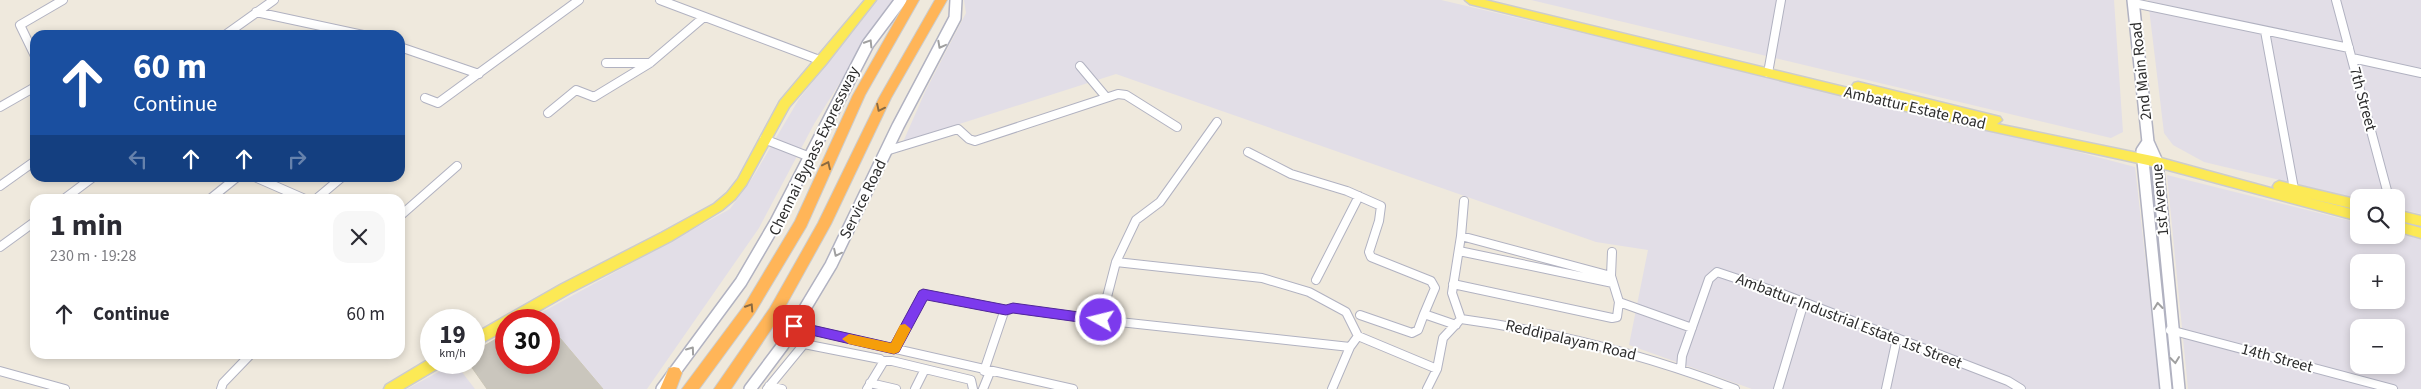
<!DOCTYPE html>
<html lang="en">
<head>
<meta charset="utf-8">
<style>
  body { margin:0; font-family:"Source Sans 3",sans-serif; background:#f7f7f7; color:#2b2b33; height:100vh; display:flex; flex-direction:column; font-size:19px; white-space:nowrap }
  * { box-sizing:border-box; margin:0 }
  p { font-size:16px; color:#7c7c81 }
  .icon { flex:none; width:28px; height:28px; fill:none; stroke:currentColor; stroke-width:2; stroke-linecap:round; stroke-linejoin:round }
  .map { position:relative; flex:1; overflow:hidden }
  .panel { position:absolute; left:30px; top:194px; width:375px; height:165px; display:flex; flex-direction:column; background:#fff; border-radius:15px; box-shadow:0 2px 8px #0003 }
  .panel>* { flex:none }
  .banner { position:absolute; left:30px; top:30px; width:375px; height:152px; border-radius:15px; box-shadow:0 2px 8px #0003; background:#1a4fa0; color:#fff; overflow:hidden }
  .controls { position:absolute; left:2350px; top:189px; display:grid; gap:10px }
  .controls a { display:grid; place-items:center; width:55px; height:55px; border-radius:10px; background:#fff; box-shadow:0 2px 8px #0003; font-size:25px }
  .speed { position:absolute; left:420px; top:309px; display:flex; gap:10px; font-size:25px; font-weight:700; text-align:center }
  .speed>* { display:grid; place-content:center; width:65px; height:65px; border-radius:50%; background:#fff; box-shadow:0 2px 8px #0003; line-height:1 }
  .speed small { font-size:12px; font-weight:400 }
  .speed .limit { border:8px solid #d22; background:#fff; color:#111 }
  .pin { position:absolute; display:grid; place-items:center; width:42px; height:42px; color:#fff; margin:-21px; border-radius:10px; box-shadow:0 2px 8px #0006 }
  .me { position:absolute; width:55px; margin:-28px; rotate:278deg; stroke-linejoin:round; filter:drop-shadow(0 0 4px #0008) }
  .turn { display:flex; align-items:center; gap:18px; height:105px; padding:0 20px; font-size:22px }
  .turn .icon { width:65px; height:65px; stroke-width:2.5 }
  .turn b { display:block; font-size:35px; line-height:42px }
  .lanes { display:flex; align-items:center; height:48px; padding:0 20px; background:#0003; justify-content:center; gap:25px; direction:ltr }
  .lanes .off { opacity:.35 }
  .round { display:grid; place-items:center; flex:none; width:52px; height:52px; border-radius:15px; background:#f7f7f7 }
  .headline { display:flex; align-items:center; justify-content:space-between; height:85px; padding:0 20px }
  h1 { font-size:30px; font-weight:700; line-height:38px }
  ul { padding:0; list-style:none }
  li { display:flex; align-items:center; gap:15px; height:70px; padding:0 20px }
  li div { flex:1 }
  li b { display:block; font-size:19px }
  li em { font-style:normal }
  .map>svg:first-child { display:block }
  .industrial { fill:#e2dee7; fill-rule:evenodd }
  .building { fill:#cac6bd; stroke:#cbc6b7 }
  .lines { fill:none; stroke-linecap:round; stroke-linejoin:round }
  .street-casing { stroke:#b1b2c1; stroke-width:10 }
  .secondary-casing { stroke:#b1b2c1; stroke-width:14 }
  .primary-casing { stroke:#ccc; stroke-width:3 }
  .highway-casing { stroke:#ccc; stroke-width:2 }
  .street { stroke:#fff; stroke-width:8 }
  .secondary { stroke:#fff; stroke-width:11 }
  .primary { fill:#fce955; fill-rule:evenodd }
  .highway { fill:#ffb558; fill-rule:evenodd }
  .oneway { stroke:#a0a0a0 }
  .oneway2 { stroke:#8b6a40 }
  .route { fill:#7c3aed; stroke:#51269a }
  .slow { fill:#f59e0b }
  .labels { text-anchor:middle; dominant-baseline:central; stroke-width:4; stroke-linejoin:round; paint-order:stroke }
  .street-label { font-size:16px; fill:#2c2c2c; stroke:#fff }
</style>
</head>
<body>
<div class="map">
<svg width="2421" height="389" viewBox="0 0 2421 389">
  <rect width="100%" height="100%" fill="#efe9dd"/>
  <!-- industrial -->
  <path class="industrial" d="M874 0H894L886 9 814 124 759 228 647 389H603L549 325V320H544L539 314 730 209 753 177 799 99 863 19Z
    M964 0H1441L1967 123 2135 167 2160 389H1752L1629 345 1648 250 1596 242 1116 74 903 142 925 92 966 13Z
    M1531 0H2114L2123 132 2111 138Z
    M2148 0H2421V214L2396 208V198H2359V199L2204 162 2173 145 2164 133Z
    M2167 175 2359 223V235H2396V233L2421 239V389H2188ZM2359 262H2396V300H2359ZM2359 328H2396V365H2359Z
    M455 363 475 389H407Z"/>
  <!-- building -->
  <path class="building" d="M549 325 603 389H487L468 362H474V352L506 333V362H549Z"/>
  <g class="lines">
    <defs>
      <path id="street" d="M660 0 822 61
        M2336 0 2389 198
        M2134 3 2349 48
        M256 12 363 35
        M2265 31 2294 189
        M225 35 274 0
        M400 47 479 74
        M35 56 20 25 63 0
        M2352 58 2421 73
        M606 63H650
        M1080 66 1106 97
        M1768 73 1781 0
        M425 98 438 103 579 0
        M0 107 35 87
        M548 113 576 90 594 97 650 63 704 17
        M764 139 810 157
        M886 151 958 129 969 139 975 141 1118 94 1126 95 1177 127
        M1248 152 1291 174 1347 191 1381 206 1379 221 1369 252 1371 257 1431 281 1435 288 1424 314 1456 325
        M257 178 305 199
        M0 186 35 161
        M64 199 92 178
        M210 199 236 178
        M316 199 341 178
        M400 216 457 166
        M1461 236 1464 201
        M0 247 33 223
        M1459 251 1613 283
        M1116 262 1136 220 1160 202 1217 122
        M1611 276 1612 252
        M1316 280 1359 196
        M1453 284 1612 318 1617 317 1619 302
        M1360 315 1412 333 1418 330 1424 314
        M1461 319 1452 293 1461 236 1611 276 1619 302 1692 328
        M1461 319C1556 332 1646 355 1735 389
        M1101 320 1116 262 1262 278 1309 292 1346 312 1358 336
        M794 326 1073 389
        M2170 330 2393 389
        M894 349 923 294 1006 310
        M1681 369 1682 356 1709 279 1717 272 1780 293 2008 381 2021 389
        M0 371 65 389
        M984 371 1004 312 1013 308 1101 320 1350 347 1358 336 1437 369
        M870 383 896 389
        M769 386 782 389
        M221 389 223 383 251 354
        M767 389 804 344 880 359
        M867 389 884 361H892L971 380 973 389
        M915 389 925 369
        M983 389 990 372
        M1332 389 1350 347
        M1427 389 1437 369 1443 338 1458 322
        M1778 389 1804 302
        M1886 389 1897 338"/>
      <path id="secondary" d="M2133 0 2148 142 2157 162 2179 389
        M2148 142 2142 151 2166 389
        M662 389 741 282 776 222 868 44 901 0
        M750 389 783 345 831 265 898 126 955 18 956 0"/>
      <path id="primary" d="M865 0H876L826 64 789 107 746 185 735 199 722 210 671 241 570 293 523 320H506V330L474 347V334L560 285 661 233 714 204 727 193 738 179 780 101Z
        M1465 0H1485L1976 119 1854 89 1852 86 1854 83 1858 82 2000 117 2002 120 1997 124 2157 157 2274 189 2273 186 2275 183 2279 181 2359 200V210L2308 198 2359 211V221L2157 167 1959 124 1470 4Z
        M2396 210 2421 216V226L2396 220Z
        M2396 221 2421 228V238L2396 231Z
        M431 358V362H444L442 366 403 389H384L386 385Z"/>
      <path id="highway" d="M907 0H919L865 95 806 227 754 314 699 389H682L744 306 795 221 853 95Z
        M935 0H947L891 98 831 224 780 316 731 389H714L770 308 818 223 879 98Z
        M674 367 679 368 682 373 676 389H660L669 368Z"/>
    </defs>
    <!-- street casing -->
    <use href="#street" class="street-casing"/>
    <!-- secondary casing -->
    <use href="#secondary" class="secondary-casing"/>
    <!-- primary casing -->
    <use href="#primary" class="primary-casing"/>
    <!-- highway casing -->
    <use href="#highway" class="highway-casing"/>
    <!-- street -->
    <use href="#street" class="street"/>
    <!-- secondary -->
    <use href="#secondary" class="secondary"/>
    <!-- primary -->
    <use href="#primary" class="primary"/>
    <!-- highway -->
    <use href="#highway" class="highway"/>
  </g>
  <!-- one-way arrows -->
  <defs><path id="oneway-chevron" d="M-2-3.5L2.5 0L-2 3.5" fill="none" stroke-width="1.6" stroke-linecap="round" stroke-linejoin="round" transform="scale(1.25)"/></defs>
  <g class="oneway">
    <use href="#oneway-chevron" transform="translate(869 43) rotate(-58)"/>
    <use href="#oneway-chevron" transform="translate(941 45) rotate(118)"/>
    <use href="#oneway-chevron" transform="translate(837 253) rotate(116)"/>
    <use href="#oneway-chevron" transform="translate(2158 306) rotate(-96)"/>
    <use href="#oneway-chevron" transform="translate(691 350) rotate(-54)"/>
    <use href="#oneway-chevron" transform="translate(2175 360) rotate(83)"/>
  </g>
  <g class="oneway2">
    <use href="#oneway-chevron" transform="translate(880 108) rotate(116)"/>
    <use href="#oneway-chevron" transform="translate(827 165) rotate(-65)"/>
    <use href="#oneway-chevron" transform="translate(750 307) rotate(-57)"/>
  </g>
  <!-- route -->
  <path class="route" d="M923 289 1006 305 1013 303 1101 315 1107 320 1101 325 1013 313 1006 315 927 300 899 352 894 354 794 331 788 326 794 321 891 343 919 291Z"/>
  <!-- slow -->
  <path class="slow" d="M905 324 911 329 899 352 894 354 849 344 842 339 849 334 891 343 900 325Z"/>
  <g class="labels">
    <!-- street labels -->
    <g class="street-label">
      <text transform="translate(2141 71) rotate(-96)">2nd Main Road</text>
      <text transform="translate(2363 99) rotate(75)">7th Street</text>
      <text transform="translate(1915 108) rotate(13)">Ambattur Estate Road</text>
      <text transform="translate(814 151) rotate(-64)">Chennai Bypass Expressway</text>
      <text transform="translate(863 199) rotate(-64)">Service Road</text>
      <text transform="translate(2160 200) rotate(-95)">1st Avenue</text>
      <text transform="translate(1849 321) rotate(21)">Ambattur Industrial Estate 1st Street</text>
      <text transform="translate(1571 340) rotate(13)">Reddipalayam Road</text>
      <text transform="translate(2277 358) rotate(15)">14th Street</text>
    </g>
  </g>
</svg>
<div class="controls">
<a><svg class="icon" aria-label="search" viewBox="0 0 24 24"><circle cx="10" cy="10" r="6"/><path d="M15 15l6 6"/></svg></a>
<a>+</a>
<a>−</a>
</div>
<div class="speed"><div>19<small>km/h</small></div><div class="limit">30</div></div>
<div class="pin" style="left:794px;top:326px;background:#d93025"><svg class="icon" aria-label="arrive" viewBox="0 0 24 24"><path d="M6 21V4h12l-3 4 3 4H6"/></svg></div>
<svg class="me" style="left:1101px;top:320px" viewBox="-20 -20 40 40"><circle r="17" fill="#7c3aed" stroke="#fff" stroke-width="3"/><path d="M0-11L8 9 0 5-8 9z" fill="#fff"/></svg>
<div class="banner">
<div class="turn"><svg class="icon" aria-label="ahead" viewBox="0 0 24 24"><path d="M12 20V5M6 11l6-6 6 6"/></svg><div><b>60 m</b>Continue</div></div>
<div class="lanes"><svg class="icon off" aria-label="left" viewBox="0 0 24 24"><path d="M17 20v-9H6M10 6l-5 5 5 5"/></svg><svg class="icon" aria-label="ahead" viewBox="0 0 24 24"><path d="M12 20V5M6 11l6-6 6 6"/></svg><svg class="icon" aria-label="ahead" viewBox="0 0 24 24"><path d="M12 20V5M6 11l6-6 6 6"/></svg><svg class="icon off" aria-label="right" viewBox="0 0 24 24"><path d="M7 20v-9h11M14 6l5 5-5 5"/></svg></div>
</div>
<section class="panel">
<div class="headline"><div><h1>1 min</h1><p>230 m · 19:28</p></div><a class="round"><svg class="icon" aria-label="close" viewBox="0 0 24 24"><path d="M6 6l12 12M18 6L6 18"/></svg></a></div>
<ul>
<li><svg class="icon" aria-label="ahead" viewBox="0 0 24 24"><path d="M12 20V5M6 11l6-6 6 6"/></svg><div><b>Continue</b></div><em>60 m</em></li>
</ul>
</section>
</div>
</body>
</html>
